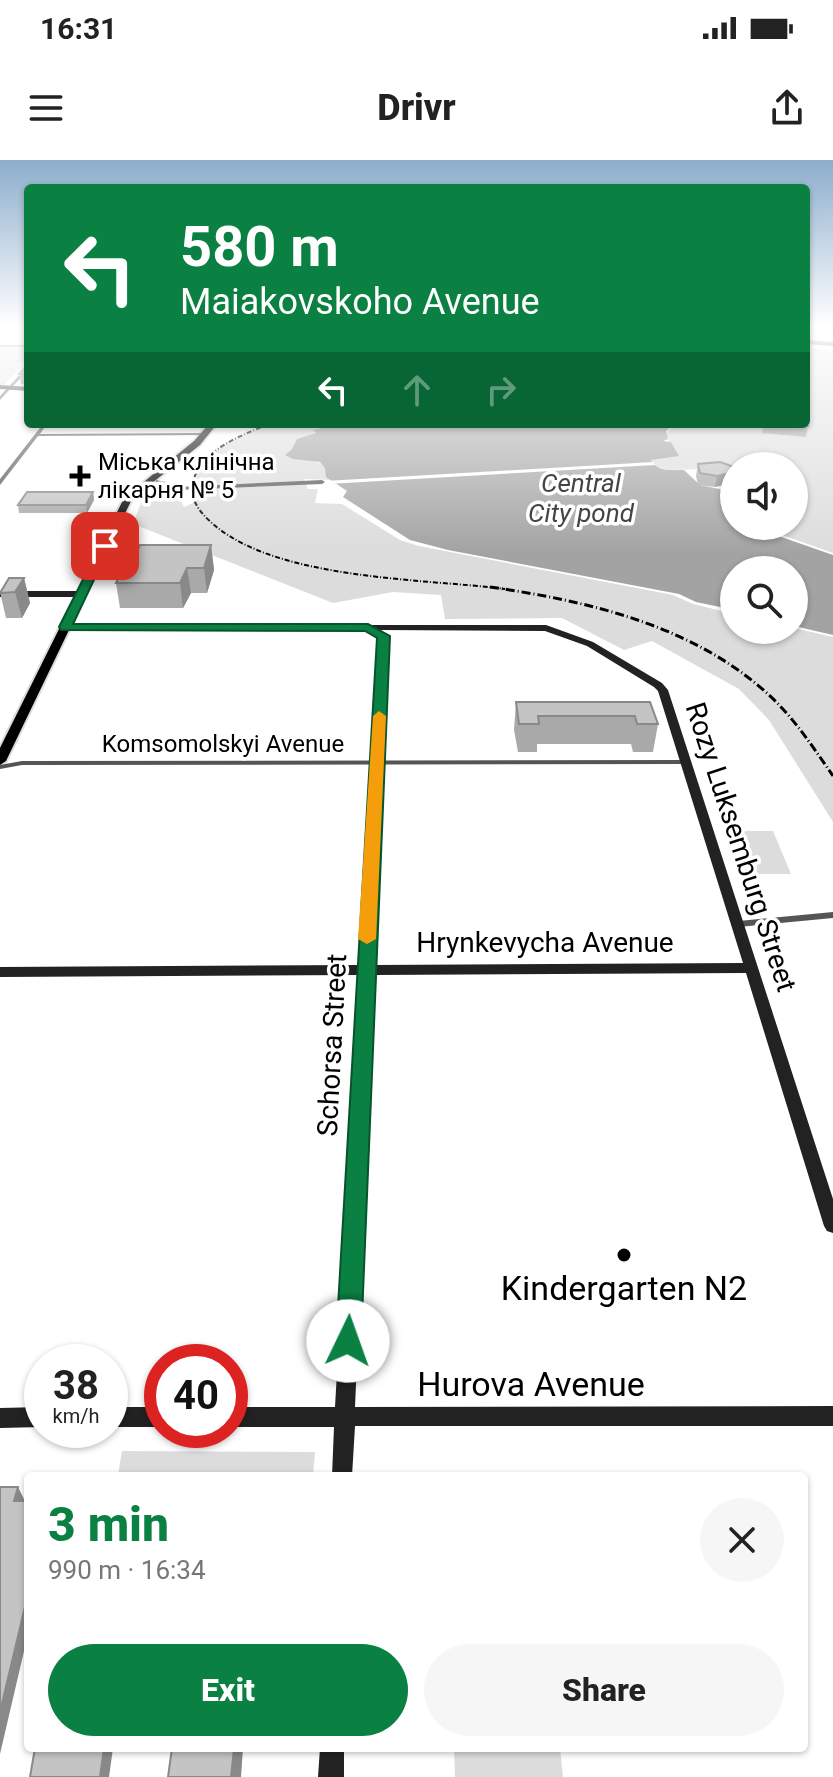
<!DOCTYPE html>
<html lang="en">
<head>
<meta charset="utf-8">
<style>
  body { margin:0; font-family:Roboto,sans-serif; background:#f6f6f6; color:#222; height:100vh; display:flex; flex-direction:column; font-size:30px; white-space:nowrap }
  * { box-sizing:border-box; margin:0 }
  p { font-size:26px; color:#767676 }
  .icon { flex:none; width:44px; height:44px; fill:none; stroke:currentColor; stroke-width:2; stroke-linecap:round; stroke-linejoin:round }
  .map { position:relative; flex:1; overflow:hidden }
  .details { position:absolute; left:24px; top:1312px; width:784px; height:280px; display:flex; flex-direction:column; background:#fff; border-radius:8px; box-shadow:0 2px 6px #0004 }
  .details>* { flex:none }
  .hud { position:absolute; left:24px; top:24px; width:786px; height:244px; border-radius:8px; box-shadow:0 2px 6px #0004; background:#0b8043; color:#fff; overflow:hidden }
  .tools { position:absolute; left:720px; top:292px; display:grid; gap:16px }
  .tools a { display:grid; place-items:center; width:88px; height:88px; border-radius:50%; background:#fff; box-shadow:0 2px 6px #0004; font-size:40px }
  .speed { position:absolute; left:24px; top:1184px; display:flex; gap:16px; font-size:40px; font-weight:700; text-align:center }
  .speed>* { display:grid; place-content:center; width:104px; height:104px; border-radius:50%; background:#fff; box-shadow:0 2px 6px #0004; line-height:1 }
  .speed small { font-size:20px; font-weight:400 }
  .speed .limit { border:12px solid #d22; background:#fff; color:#111 }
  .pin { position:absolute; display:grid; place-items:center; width:68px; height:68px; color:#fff; margin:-34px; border-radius:16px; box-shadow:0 4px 12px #0006 }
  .me { position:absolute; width:88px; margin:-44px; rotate:3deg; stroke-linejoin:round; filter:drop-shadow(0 0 6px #0008) }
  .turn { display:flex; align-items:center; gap:28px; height:168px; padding:0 24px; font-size:36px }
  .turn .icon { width:104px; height:104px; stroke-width:2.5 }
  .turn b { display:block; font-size:56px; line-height:68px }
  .lanes { display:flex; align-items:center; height:76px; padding:0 24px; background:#0003; justify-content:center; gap:40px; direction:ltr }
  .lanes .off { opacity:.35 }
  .round { display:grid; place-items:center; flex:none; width:84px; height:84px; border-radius:42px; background:#f6f6f6 }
  .summary { display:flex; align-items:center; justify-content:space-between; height:136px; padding:0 24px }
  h1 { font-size:48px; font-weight:800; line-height:60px; color:#0b8043 }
  .cta { display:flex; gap:16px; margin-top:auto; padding:16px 24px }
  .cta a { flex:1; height:92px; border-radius:48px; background:#0b8043; color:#fff; font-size:32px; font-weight:800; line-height:92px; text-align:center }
  .cta a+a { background:#f6f6f6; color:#222 }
  .status { display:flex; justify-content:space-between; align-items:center; height:56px; padding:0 40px; background:#fff; direction:ltr }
  .status svg { height:22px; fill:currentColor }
  header { display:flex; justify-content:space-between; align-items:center; height:104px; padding:0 24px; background:#fff; font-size:36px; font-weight:800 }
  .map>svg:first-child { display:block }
  .green { fill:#dcdcdc }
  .water { fill:#a3a3a3 }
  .pier { fill:#fff }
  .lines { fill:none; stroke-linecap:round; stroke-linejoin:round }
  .street-tunnel { stroke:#d9d9d9; stroke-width:6; stroke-dasharray:6 3; stroke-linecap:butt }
  .primary-casing { stroke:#dbdbdb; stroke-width:4 }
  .street { fill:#555; fill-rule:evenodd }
  .secondary { fill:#222; fill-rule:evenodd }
  .primary { fill:#000; fill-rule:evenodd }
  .rail-far1 { stroke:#000; stroke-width:2; stroke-dasharray:5 2 1 2; stroke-linecap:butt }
  .rail { stroke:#000; stroke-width:3; stroke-dasharray:9 3 1 3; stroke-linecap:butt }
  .wall { fill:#a9a9a9 }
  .shaded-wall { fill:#898989 }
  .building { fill:#c4c4c4; stroke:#898989; stroke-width:2 }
  .route { fill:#0b8043; stroke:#07532c; stroke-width:2 }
  .slow { fill:#f59e0b }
  .poi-dot { fill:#000; stroke:#fff; stroke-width:3 }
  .labels { text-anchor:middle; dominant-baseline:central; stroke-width:7; stroke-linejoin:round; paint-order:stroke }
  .far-poi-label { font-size:24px; fill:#000; stroke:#fff; text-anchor:start }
  .far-street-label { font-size:24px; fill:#000; stroke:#fff }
  .far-water-label { font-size:26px; font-style:italic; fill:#444; stroke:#fff }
  .street-label { font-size:28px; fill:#000; stroke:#fff }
  .near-poi-label { font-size:34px; fill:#000; stroke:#fff }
  .near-street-label { font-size:34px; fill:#000; stroke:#fff }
</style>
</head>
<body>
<div class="status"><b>16:31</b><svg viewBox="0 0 49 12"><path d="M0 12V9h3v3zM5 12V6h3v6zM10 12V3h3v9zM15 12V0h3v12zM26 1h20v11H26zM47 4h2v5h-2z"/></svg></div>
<header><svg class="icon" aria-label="menu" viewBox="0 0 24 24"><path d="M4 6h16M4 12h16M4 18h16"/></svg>Drivr<svg class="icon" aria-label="share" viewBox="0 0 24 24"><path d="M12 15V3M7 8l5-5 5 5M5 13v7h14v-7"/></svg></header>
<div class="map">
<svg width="833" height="1617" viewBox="0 0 833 1617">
  <rect width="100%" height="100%" fill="#fff"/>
  <!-- green -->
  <path class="green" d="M0 188H28V195L17 206 21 207 4 225H0Z
    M806 188 833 190V393L782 375 774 366H794V306L671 310 657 307 651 302 652 298 679 296 665 275 675 264H806Z
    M275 264H322C318 275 301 277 291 291L299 298 324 304 330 320 304 319 308 329H318L315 343 342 344 400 380 419 386 673 435 693 444 734 454V470L794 468 833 477V662L769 560 739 529 652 481 624 490 562 458 445 459 441 435 393 432 333 443 133 364 141 343 179 338 184 347 195 342C185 297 239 275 275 264Z
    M741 671H773L791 714H757Z
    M122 1291 315 1292 313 1316H287L118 1315Z
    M454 1588H560L563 1617H455Z"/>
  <!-- water -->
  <path class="water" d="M322 264H674L666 271 668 279 663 281 671 282 679 296 651 300C657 312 672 310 684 310L700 325 724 330 734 337V366H760L770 373 833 395V475L794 466V410H734V450L696 442 679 434 448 390 410 380 343 337 347 331 326 317 325 308 320 302 293 299 285 295 292 289 297 279 316 273 313 270 320 269 318 266Z"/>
  <!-- pier -->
  <path class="pier" d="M653 302 655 305 328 324 325 321Z"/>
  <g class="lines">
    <!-- street-tunnel -->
    <path class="street-tunnel" d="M119 329 153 330"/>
    <defs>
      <path id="primary" d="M209 264H217L200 285 132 339 6 601 0 605V588L124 338 194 281Z"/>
    </defs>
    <!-- primary casing -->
    <use href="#primary" class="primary-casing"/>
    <!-- street -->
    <path class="street" d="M0 185H28V187H0Z
      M27 207H28V210L0 240V236Z
      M43 264H47L40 274 207 273 209 274 207 275 38 276 0 325V319Z
      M156 320 175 324 177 327 322 320 325 322 322 324 176 330 161 339H139V337L160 335 168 331 153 332 150 330 151 329 172 328 156 322Z
      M686 600H689V604L22 605 0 609V605L22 601Z
      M833 752V758L739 767 734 764 739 761Z"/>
    <!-- secondary -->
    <path class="secondary" d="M806 180 833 182V186L806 184Z
      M0 225 28 227V231L0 229Z
      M0 431H82L86 434 82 437H0Z
      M62 465H546L593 482 662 523 668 530 833 1039V1073L827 1071 824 1066 746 813 374 815 355 1247 833 1246V1266H355L352 1316H332L334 1267H230V1247H335L360 815 0 817V807L361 805 379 477 366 470H65L60 467ZM380 470 545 471 587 486 654 527 658 531 743 803 375 805 389 476Z
      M42 1247V1267L0 1268V1248Z
      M110 1247H162V1267H110Z
      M320 1588H344V1617H318Z"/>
    <!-- primary -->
    <use href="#primary" class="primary"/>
    <!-- rail-far1 -->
    <path class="rail-far1" d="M270 264C241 275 198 291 192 326 191 336 196 346 202 353 260 421 422 418 505 429"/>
    <!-- rail -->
    <path class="rail" d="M490 427C588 441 692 465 768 534 794 558 813 587 833 616"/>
  </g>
  <!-- wall -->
  <path class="wall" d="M28 205V224H21L19 214Z
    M763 264H806L808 266 806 277 762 273Z
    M698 304 734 307 715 327 698 325 696 316Z
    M93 332 94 340 87 353H19L18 345Z
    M211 385 214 410 207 433H191L183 448H120L116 423Z
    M24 418 30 443 22 458H6L0 432Z
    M516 542H650L658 564 653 592H633L631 584H537V592H518L514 570Z"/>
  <!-- shaded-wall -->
  <path class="shaded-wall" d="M734 312V323L715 327 717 316Z
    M93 332 94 340 87 353 86 345Z
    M211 385 214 410 207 433 204 408Z
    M187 408 191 433 183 448 180 423Z
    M24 418 30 443 22 458 15 432Z
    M18 1327 24 1339 21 1353 14 1341Z
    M28 1434V1474L0 1594V1552Z
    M104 1588H113L109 1617H100Z
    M234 1588H243L241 1617H231Z"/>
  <!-- building -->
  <path class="building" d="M28 205V214H19Z
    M780 264H806L808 266Z
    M720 302 734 307V312L717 316 700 313 698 304Z
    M27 332H93L86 345H18Z
    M140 385H211L204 408H187L180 423H116L130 391H137Z
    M9 418H24L15 432 0 433Z
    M516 542H650L658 564H637L635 556H538L539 564H519Z
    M0 1327H18L14 1341H28V1434L0 1552Z
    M35 1588H104L100 1617H30Z
    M172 1588H234L231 1617H168Z"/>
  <!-- sky -->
  <linearGradient id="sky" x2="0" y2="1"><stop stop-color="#8cadcc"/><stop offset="0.42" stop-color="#fff"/><stop offset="1" stop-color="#fff" stop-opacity="0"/></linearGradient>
  <rect width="833" height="393" fill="url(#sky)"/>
  <!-- route -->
  <path class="route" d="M105 383 110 386 73 464H368L390 476 361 1181 357 1189 348 1193 339 1189 336 1181 377 478 365 471 61 470 59 467 100 386Z"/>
  <!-- slow -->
  <path class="slow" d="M379 551 386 556 376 779 367 784 358 779 373 556Z"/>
  <!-- markers -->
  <g class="poi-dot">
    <path d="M76 304h8v8h8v8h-8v8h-8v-8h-8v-8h8z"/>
    <circle cx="624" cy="1095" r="8"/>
  </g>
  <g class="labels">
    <!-- far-poi labels -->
    <g class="far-poi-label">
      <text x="98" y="302">Міська клінічна<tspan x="98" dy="28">лікарня № 5</tspan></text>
    </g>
    <!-- far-street labels -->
    <g class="far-street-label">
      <text x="223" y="584">Komsomolskyi Avenue</text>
    </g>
    <!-- far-water labels -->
    <g class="far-water-label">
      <text x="581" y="323">Central<tspan x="581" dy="30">City pond</tspan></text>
    </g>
    <!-- street labels -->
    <g class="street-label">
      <text transform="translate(741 687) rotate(72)">Rozy Luksemburg Street</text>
      <text x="545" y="782">Hrynkevycha Avenue</text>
      <text transform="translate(332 885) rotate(-87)">Schorsa Street</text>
    </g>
    <!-- near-poi labels -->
    <g class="near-poi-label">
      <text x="624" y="1128">Kindergarten N2</text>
    </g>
    <!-- near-street labels -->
    <g class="near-street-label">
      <text x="531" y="1224">Hurova Avenue</text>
    </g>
  </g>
</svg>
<div class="tools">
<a><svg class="icon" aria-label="sound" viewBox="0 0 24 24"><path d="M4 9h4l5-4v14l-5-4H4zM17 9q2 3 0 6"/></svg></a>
<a><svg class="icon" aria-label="search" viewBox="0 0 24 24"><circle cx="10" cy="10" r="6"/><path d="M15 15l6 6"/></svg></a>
</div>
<div class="speed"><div>38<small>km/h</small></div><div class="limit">40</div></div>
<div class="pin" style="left:105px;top:386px;background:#d93025"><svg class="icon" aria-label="arrive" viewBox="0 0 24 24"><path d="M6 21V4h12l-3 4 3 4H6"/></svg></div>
<svg class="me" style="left:348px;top:1181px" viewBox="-20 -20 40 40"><circle r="19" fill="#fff"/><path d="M0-13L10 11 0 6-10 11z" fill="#0b8043"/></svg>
<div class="hud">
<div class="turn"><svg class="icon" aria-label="left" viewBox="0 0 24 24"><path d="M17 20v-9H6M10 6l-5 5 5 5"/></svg><div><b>580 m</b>Maiakovskoho Avenue</div></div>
<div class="lanes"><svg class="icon" aria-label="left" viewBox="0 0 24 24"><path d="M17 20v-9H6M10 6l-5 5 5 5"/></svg><svg class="icon off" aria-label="ahead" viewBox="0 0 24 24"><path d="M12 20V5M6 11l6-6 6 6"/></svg><svg class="icon off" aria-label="right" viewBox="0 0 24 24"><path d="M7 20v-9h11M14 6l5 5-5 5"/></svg></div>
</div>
<section class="details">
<div class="summary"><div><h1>3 min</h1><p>990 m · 16:34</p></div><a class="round"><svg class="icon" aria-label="close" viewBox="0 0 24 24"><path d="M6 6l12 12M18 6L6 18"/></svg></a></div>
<div class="cta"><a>Exit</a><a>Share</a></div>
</section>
</div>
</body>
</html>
